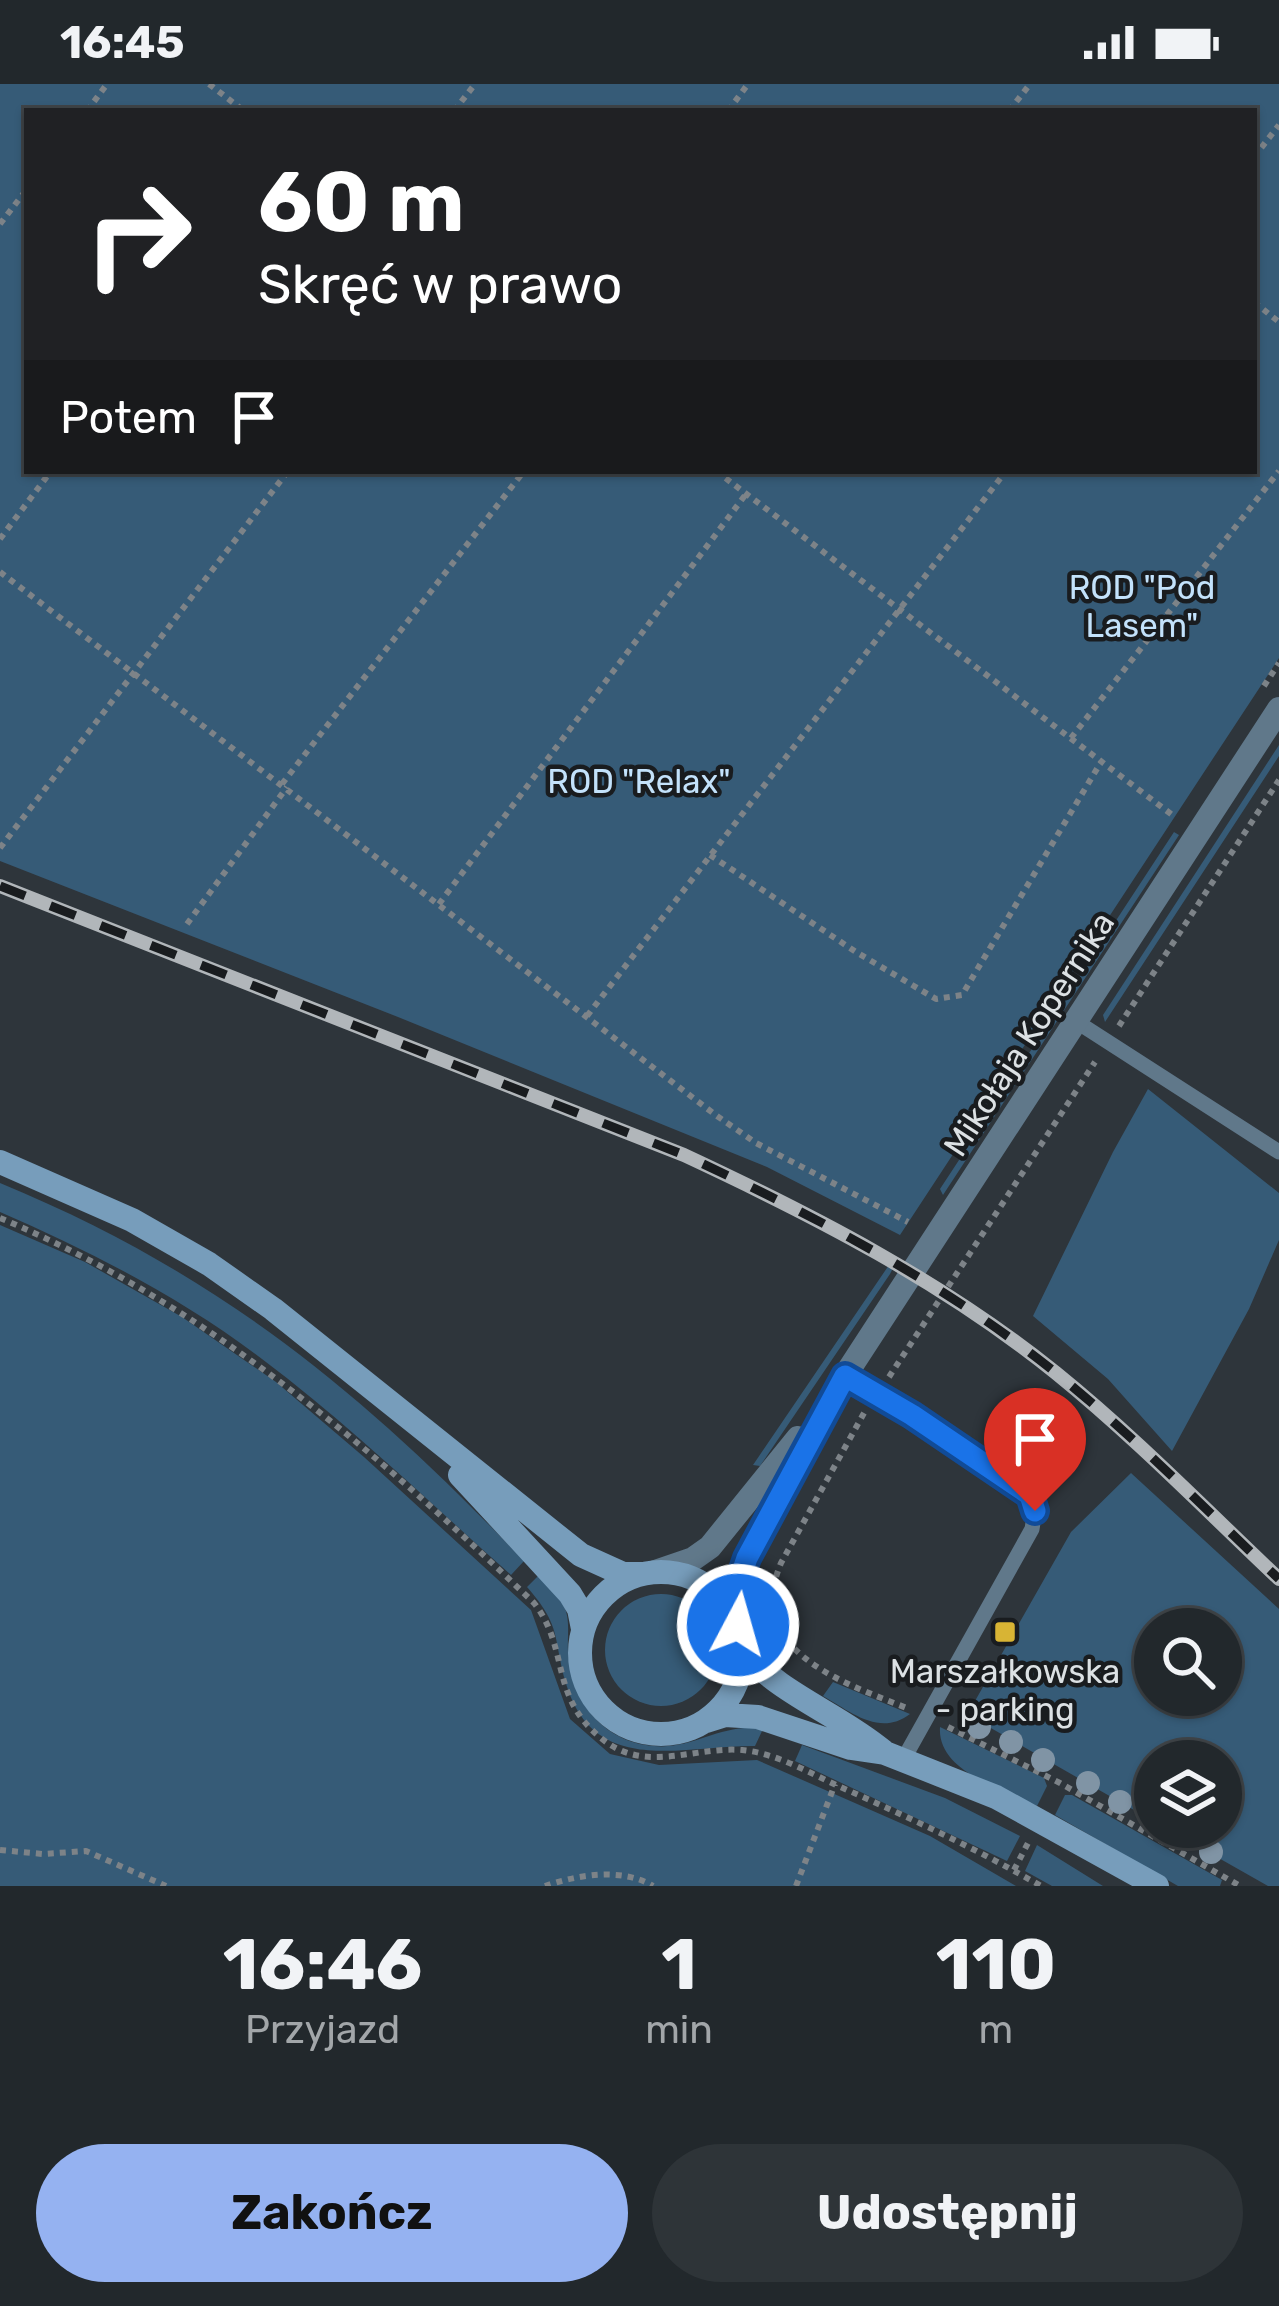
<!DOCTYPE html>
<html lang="pl">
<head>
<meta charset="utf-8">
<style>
  body { margin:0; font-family:Rubik,sans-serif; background:#2e3438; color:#f1f3f6; height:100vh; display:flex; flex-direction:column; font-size:45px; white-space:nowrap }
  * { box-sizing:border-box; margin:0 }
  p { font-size:39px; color:#a2a6a9 }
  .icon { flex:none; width:66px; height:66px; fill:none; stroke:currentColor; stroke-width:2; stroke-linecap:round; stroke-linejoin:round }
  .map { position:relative; height:1802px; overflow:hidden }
  .sheet { display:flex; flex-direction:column; background:#22282c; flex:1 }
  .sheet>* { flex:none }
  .top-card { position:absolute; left:24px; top:24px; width:1233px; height:366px; border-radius:0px; box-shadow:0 3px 9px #0004,0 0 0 3px #3f4448; background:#202124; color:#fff; overflow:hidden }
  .fabs { position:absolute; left:1134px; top:1524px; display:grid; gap:24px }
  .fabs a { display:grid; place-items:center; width:108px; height:108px; border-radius:50%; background:#22282c; box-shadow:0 3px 9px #0004,0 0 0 3px #3f4448; font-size:60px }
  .pin { position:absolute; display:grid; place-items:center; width:102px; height:102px; color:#fff; margin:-123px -51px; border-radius:50% 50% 50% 0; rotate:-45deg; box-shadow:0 0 12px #0007 }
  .pin .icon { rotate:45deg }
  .me { position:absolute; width:132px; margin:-66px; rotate:6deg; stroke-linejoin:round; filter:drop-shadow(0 0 9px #0008) }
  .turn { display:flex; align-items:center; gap:42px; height:252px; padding:0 36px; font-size:54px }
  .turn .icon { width:156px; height:156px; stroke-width:2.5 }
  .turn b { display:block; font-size:84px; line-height:102px }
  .then { display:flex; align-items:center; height:114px; padding:0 36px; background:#0003; gap:24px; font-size:45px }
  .eta { display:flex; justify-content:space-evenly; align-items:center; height:204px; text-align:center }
  .eta b { font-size:72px; font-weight:700; line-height:84px }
  .button { display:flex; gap:24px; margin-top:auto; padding:24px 36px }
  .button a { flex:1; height:138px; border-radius:72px; background:#95b2f1; color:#111; font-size:48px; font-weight:700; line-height:138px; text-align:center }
  .button a+a { background:#2e3438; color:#f1f3f6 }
  .status { display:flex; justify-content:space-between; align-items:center; height:84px; padding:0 60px; background:#22282c; direction:ltr }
  .status svg { height:33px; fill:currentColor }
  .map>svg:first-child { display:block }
  .green { fill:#365b77; fill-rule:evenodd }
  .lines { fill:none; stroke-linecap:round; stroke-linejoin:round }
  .path { stroke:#7d8388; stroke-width:6; stroke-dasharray:6 6; stroke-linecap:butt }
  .service { stroke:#60788a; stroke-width:15 }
  .tertiary { stroke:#60788a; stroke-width:24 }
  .secondary { stroke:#779dbb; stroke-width:24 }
  .rail-casing { stroke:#b1b6ba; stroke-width:14 }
  .rail { stroke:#191c1f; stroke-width:9; stroke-dasharray:27; stroke-linecap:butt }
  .tree { fill:#8094a5 }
  .route-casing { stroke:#114b97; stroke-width:30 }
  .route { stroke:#1a73e8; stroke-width:21 }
  .poi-dot { fill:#d8b434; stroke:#191c1f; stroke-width:4.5 }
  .labels { text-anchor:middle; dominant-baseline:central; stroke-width:9; stroke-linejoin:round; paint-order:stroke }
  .park-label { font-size:33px; fill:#c3e2fb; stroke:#191c1f }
  .street-label { font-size:33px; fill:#dce1e4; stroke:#191c1f }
  .poi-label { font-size:33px; fill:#dce1e4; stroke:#191c1f }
</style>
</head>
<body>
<div class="status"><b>16:45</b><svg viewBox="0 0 49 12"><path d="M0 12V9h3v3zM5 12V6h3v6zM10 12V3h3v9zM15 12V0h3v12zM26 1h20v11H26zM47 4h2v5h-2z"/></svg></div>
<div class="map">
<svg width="1279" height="1802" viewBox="0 0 1279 1802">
  <rect width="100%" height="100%" fill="#2e353b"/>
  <!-- green -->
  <path class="green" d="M0 0H1279V574L900 1151 767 1083 398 933 0 777ZM1254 27V387H27V27Z
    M1279 661V672L1105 938 1103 931Z
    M1174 748 1179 751 943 1111 940 1105Z
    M1148 1005 1279 1109V1156L1249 1225 1172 1367 1108 1295 1033 1232 1113 1068Z
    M0 1099C218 1189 363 1308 524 1477L511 1491C429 1418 350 1341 262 1275 182 1214 92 1168 0 1128Z
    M0 1141 85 1178 182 1233 276 1298 364 1373 531 1526 570 1635 610 1670 659 1681 757 1676 930 1752 1016 1802H0Z
    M889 1181 893 1184 890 1190 760 1382 753 1381Z
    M1131 1389 1279 1525V1802H1268L1164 1743H1221V1677H1155V1738L975 1635 971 1624 1071 1448ZM1155 1545H1221V1611H1155Z
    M539 1491C546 1500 557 1510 563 1520 571 1535 567 1551 568 1567 571 1616 602 1658 654 1662 693 1666 723 1638 763 1645L755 1662C683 1661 592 1695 565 1596 553 1551 561 1542 527 1503Z
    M605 1566a56 56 0 1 1 112 0a56 56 0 1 1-112 0Z
    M833 1598 910 1630C880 1653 851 1628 823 1612Z
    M940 1643 1044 1694 1047 1702 1037 1722C1004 1705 937 1688 940 1643Z
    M802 1661 945 1714 1020 1752 1007 1777 795 1677Z
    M1065 1711H1072L1222 1796 1220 1802H1178L1055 1731Z
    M1037 1761 1103 1802H1052L1025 1787Z"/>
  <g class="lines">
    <!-- path -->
    <path class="path" d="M209 0 244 27
      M87 27 107 0
      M454 27 475 0
      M728 27 748 0
      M1009 27 1030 0
      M1254 73 1279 41
      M0 140 27 105
      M1254 218 1279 238
      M716 387 1175 733
      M0 455 51 387
      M0 488 717 1032 756 1059 908 1138
      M1264 602 1279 579
      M1071 654 1279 387
      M282 700 524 387
      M0 764 288 387
      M710 771 856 868 936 915 962 911 1101 678
      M439 820 746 410
      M187 840 287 703
      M587 932 1006 387
      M1119 942 1279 696
      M0 1134C207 1221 373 1364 534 1519 570 1565 549 1612 601 1654 645 1691 693 1662 742 1666 775 1669 806 1687 836 1701 906 1732 975 1764 1041 1802
      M889 1293 1095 978
      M864 1329 781 1479C743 1569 848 1600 909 1625
      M948 1643 1060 1699 1240 1802
      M0 1766 43 1770 86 1767 166 1802
      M1014 1786 1029 1757
      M545 1802C577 1791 622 1783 653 1802
      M796 1802 835 1700"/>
    <!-- service -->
    <path class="service" d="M1077 938 1279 1068
      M845 1292 912 1331 1031 1410 1035 1427 1032 1445 903 1676"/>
    <!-- tertiary -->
    <path class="tertiary" d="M655 1488 693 1475 710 1463 798 1354
      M738 1541 739 1497 747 1474 833 1310 1279 625"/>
    <!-- secondary -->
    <path class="secondary" d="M0 1078 132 1136 209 1180 273 1225 581 1471 623 1490H641
      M460 1391 570 1510 579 1525 583 1545
      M580 1569a81 81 0 1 1 162 0a81 81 0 1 1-162 0Z
      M742 1566C781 1611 839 1630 883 1667
      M706 1637 725 1631 758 1633 851 1664 885 1669 996 1713 1157 1802"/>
    <defs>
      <path id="rail" d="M0 802 684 1071C815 1132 943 1198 1056 1289 1135 1353 1206 1426 1279 1495"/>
    </defs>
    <!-- rail casing -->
    <use href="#rail" class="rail-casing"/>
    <!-- rail -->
    <use href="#rail" class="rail"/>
  </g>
  <!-- trees -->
  <g class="tree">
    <circle cx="979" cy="1643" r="12"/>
    <circle cx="1011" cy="1658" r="12"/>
    <circle cx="1043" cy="1676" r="12"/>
    <circle cx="1088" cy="1699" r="12"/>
    <circle cx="1120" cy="1718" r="12"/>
    <circle cx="1211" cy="1768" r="12"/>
  </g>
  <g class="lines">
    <defs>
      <path id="route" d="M738 1541 739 1497 747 1474 845 1292 912 1331 1030 1411 1035 1427"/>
    </defs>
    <!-- route casing -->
    <use href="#route" class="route-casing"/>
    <!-- route -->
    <use href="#route" class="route"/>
  </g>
  <!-- markers -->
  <rect class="poi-dot" x="993" y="1536" width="24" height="24" rx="6"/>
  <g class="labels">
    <!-- park labels -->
    <g class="park-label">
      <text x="1142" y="503">ROD "Pod<tspan x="1142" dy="38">Lasem"</tspan></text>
      <text x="639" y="697">ROD "Relax"</text>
    </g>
    <!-- street labels -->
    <g class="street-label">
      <text transform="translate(1029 950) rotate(-57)">Mikołaja Kopernika</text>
    </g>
    <!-- poi labels -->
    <g class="poi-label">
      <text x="1005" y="1587">Marszałkowska<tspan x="1005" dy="38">- parking</tspan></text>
    </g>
  </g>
</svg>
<div class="fabs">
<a><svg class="icon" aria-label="search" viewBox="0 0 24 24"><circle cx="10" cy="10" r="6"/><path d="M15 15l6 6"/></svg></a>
<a><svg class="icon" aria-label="layers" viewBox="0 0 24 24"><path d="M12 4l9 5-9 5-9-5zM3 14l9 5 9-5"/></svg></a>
</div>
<div class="pin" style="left:1035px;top:1427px;background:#d93025"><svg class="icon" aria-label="arrive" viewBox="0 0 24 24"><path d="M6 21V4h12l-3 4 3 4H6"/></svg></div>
<svg class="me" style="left:738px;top:1541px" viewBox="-20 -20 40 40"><circle r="17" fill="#1a73e8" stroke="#fff" stroke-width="3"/><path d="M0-11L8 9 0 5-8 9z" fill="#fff"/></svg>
<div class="top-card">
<div class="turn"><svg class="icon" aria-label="right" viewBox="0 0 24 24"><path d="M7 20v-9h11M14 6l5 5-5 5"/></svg><div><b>60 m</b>Skręć w prawo</div></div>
<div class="then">Potem<svg class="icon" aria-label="arrive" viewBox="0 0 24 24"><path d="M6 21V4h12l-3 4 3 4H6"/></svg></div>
</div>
</div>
<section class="sheet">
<div class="eta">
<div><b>16:46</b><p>Przyjazd</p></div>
<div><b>1</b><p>min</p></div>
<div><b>110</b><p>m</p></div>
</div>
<div class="button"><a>Zakończ</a><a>Udostępnij</a></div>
</section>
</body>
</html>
